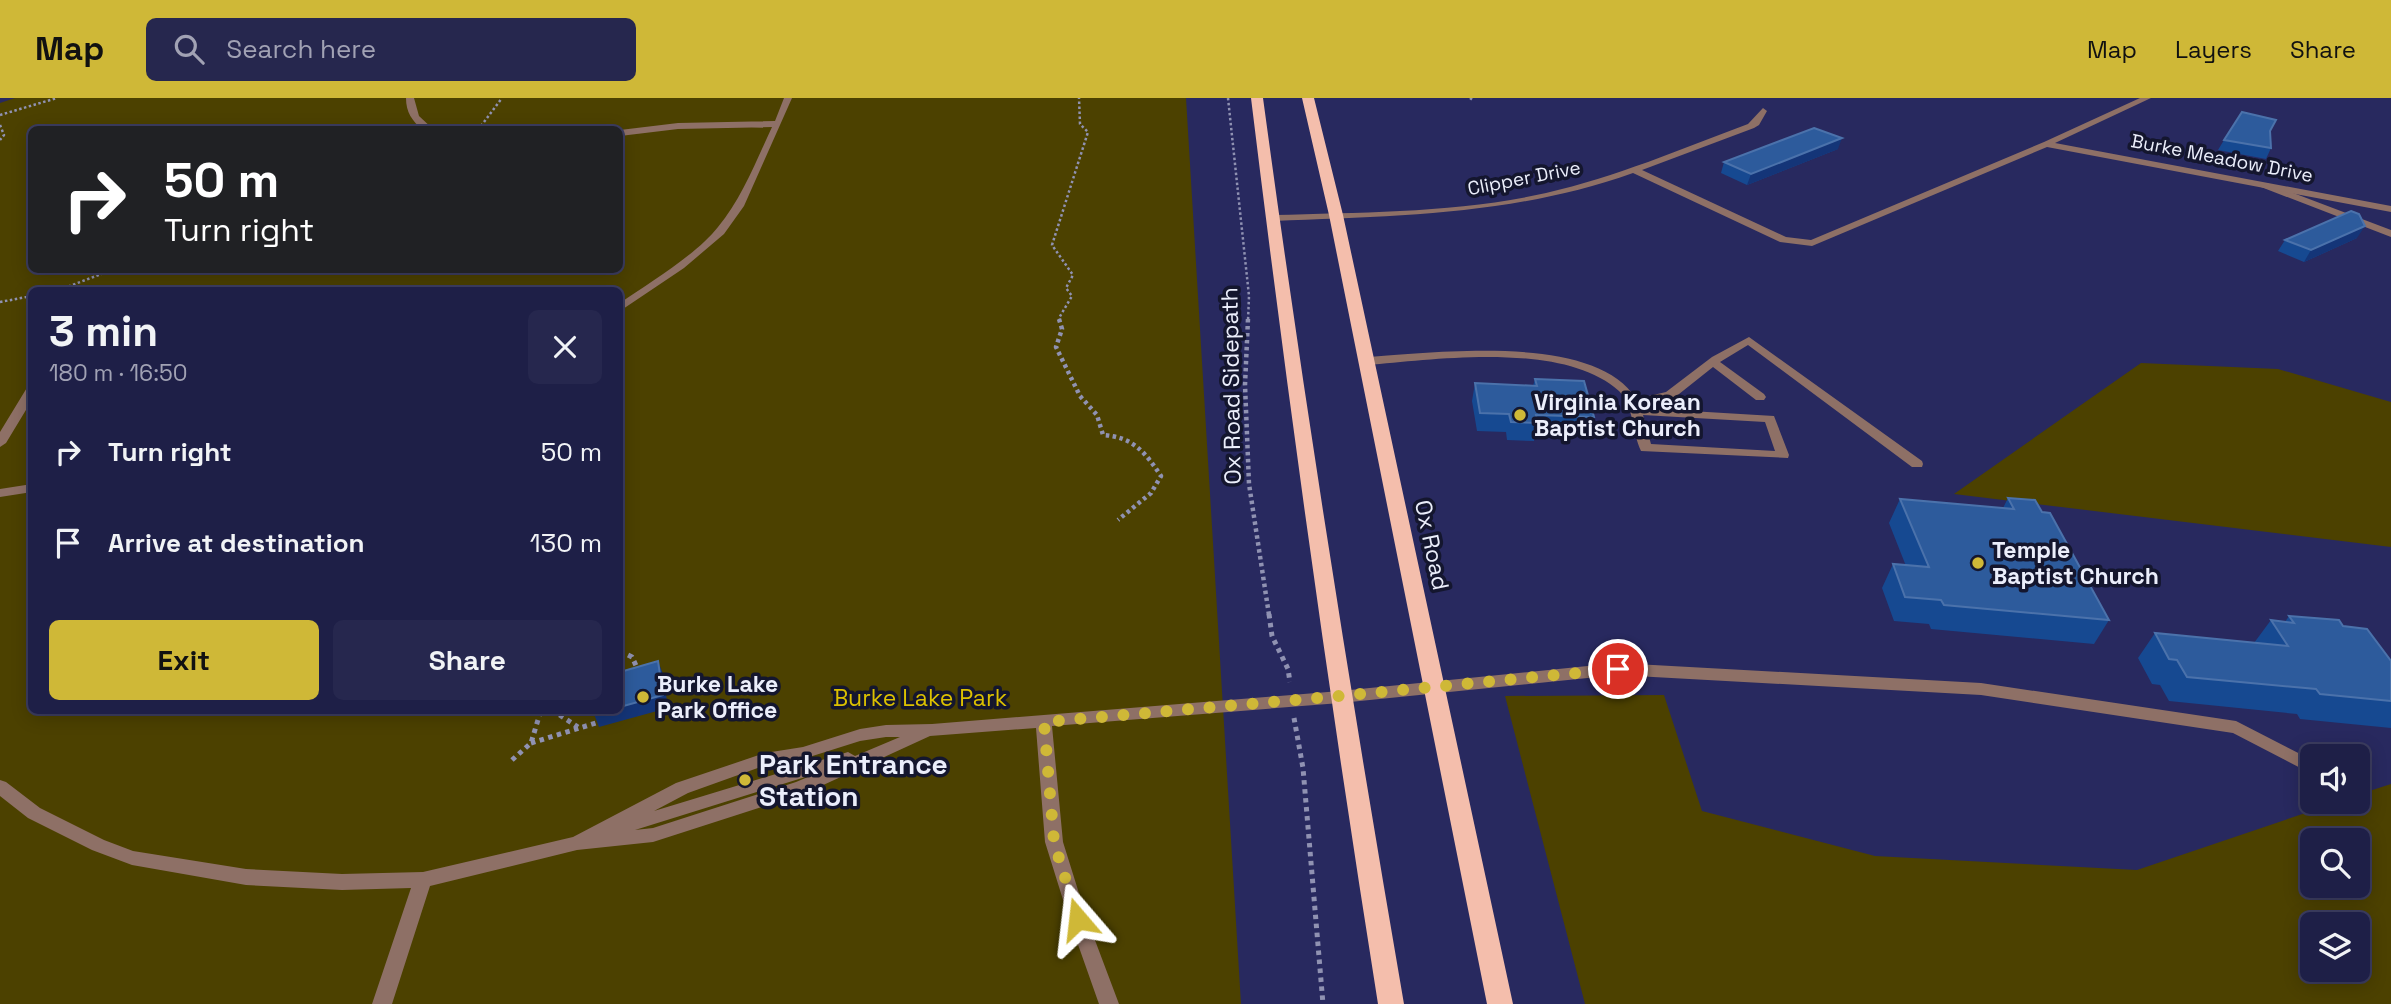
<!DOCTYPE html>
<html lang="en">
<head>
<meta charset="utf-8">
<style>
  body { margin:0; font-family:"Space Grotesk",sans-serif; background:#26274e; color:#f1f3f6; height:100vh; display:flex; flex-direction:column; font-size:26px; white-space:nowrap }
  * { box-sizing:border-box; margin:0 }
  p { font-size:23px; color:#a1a2b4 }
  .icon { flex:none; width:38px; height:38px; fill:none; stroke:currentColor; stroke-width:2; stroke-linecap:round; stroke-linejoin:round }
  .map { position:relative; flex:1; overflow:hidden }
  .panel { position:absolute; left:28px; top:189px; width:595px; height:427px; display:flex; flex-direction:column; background:#1e1f47; border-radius:10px; box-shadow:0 4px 18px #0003,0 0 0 2px #3c3d60 }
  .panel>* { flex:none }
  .top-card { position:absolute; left:28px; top:28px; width:595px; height:147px; border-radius:10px; box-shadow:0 4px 18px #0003,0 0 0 2px #3c3d60; background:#202124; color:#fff; overflow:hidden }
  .controls { position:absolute; left:2300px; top:646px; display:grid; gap:14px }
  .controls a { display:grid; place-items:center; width:70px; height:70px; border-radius:10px; background:#1e1f47; box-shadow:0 4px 18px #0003,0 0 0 2px #3c3d60; font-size:35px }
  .pin { position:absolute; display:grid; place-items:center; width:60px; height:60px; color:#fff; margin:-30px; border:4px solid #fff; border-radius:50%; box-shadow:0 2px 7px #0007 }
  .me { position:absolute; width:77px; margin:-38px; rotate:343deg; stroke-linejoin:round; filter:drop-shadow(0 0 5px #0008) }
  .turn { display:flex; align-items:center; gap:24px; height:147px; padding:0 21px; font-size:32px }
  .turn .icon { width:91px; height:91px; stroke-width:2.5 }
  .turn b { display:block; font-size:49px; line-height:60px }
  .round { display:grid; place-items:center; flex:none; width:74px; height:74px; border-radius:10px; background:#26274e }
  .overview { display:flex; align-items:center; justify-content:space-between; height:119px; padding:0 21px }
  h1 { font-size:42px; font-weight:600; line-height:52px }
  .cta { display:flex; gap:14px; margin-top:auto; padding:14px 21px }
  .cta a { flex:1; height:80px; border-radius:10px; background:#cfb837; color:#111; font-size:28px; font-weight:600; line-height:80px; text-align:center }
  .cta a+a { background:#26274e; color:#f1f3f6 }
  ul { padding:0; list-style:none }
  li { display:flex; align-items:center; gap:21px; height:91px; padding:0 21px }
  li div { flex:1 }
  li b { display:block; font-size:26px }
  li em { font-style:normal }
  header { display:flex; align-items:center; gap:42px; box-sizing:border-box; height:98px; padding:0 35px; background:#cfb837; color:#111 }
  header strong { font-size:33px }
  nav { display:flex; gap:38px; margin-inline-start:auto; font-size:24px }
  .search { width:490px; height:63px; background:#26274e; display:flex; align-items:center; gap:18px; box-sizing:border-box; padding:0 24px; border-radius:10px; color:#a1a2b4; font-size:26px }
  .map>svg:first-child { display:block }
  .green { fill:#4c4100; fill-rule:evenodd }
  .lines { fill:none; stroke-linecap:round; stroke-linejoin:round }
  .path-far2 { stroke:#9092b2; stroke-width:2.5; stroke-dasharray:2.5 2.5; stroke-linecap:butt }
  .path-far1 { stroke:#9092b2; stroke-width:4.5; stroke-dasharray:3.5 3.5; stroke-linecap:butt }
  .path { stroke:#9092b2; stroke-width:5; stroke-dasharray:4.5 4.5; stroke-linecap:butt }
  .service { fill:#8e7066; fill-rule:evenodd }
  .minor { fill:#8e7066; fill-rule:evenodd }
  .trunk { fill:#f4beac; fill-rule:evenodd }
  .wall { fill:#164991 }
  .shaded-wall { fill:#143578 }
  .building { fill:#2d5b9c; stroke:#4b72ab; stroke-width:2 }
  .route { stroke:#cfb837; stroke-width:12; stroke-dasharray:0 21.6 }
  .poi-dot { fill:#cfb837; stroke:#14162e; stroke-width:2.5 }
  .labels { text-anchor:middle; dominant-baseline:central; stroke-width:7; stroke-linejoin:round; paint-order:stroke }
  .far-street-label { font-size:19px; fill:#ebeefb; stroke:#14162e }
  .street-label { font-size:23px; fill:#ebeefb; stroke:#14162e }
  .poi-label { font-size:23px; font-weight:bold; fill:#ebeefb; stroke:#14162e; text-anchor:start }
  .park-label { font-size:23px; fill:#dcc100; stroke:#14162e }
  .near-poi-label { font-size:28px; font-weight:bold; fill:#ebeefb; stroke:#14162e; text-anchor:start }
</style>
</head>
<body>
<header>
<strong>Map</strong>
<div class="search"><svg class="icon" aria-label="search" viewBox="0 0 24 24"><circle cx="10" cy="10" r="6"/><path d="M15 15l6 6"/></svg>Search here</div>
<nav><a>Map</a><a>Layers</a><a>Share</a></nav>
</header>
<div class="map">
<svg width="2391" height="906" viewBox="0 0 2391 906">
  <rect width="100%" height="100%" fill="#28295f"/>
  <!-- green -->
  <path class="green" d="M15 0H1186L1241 906H0V5ZM32 32H620V172H32ZM32 192H620V612H32Z
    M2141 265 2278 271 2391 304V449L1954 396Z
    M1664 597 1702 713 1875 758 2137 772 2338 704H2357V697L2391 686V906H1585L1505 598ZM2312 742H2357V788H2312ZM2312 826H2357V872H2312Z"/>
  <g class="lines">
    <!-- path-far2 -->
    <path class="path-far2" d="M1228 0 1249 198 1248 223
      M1470 0 1474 3
      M0 17 57 0
      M0 27 4 37 0 42
      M478 32 502 0
      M59 192 112 172
      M0 204 32 198
      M1060 223 1059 220 1072 198 1066 190 1073 177 1052 147 1088 34 1080 26 1079 0"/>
    <!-- path-far1 -->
    <path class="path-far1" d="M1059 221 1062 231 1056 249 1080 298 1097 317 1103 337C1133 339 1145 354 1161 378L1151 395 1118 422
      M1248 221 1245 287 1249 386 1269 517"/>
    <!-- path -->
    <path class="path" d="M1269 516 1272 538 1288 571 1290 584
      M620 553 632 559 639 574
      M552 612 578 629
      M1294 620 1303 670 1323 906
      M531 645 599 624
      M512 662 531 645 541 612"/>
    <!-- service -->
    <path class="service" d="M406 0H414L419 18 434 32H423C412 23 406 14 406 0Z
      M784 0H792L744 108 724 136 684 170 620 213V205C649 185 697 156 718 129 742 100 756 63 772 29L678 31 620 38V32L678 25 775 23Z
      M2261 85H2267L2391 132V139L2261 89Z
      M1749 239 1922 363 1923 366 1922 369H1912L1748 247 1720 264 1764 296 1766 299 1764 302H1756L1713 269 1674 300 1639 307 1640 310 1774 318 1789 357 1788 360 1641 353C1632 334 1634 308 1619 293 1563 243 1437 261 1367 267L1361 263 1367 259C1434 255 1596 234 1636 301L1666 294 1712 259ZM1643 317 1765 324 1775 353 1651 346Z
      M28 288H32V302L6 345 0 349V334Z
      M32 386V394L0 399V391Z
      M1617 565 1981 585 2236 623 2312 662V676L2233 635 1981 597 1617 577 1340 605 1052 628 1063 744 1087 821 1119 906H1099L1069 821 1045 744 1036 630 930 638 808 694 653 744 577 752 430 788 392 906H372L411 790 342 792 246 787 132 767 92 752 28 720 0 698V682L6 684 40 710 104 742 133 753 246 771 342 776 423 774 573 739 676 685 765 655 803 649 860 631 886 627 932 626 1340 593ZM886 639H900L855 658 848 654 654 713 688 695 766 667 803 661 860 643ZM815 676 796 684 653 730 635 732Z"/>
    <!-- minor -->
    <path class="minor" d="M2140 0H2151L2055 45 2391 108V114L2047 49 1812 148 1780 144 1633 75C1515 117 1398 118 1274 123L1269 120 1274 117C1364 114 1457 115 1546 95 1616 79 1681 51 1748 26L1763 10 1767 13 1759 27 1754 30 1642 72 1786 139 1811 142 2044 44Z"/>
    <!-- trunk -->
    <path class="trunk" d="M1251 0H1263C1304 303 1352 605 1404 906H1378C1330 605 1288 303 1251 0Z
      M1302 0H1314L1343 117 1513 906H1487L1329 117Z"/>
  </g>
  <!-- wall -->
  <path class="wall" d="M2270 33 2271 50 2266 61 2218 52 2224 42Z
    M1838 51 1747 87 1721 75 1724 64Z
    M2357 140 2304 164 2278 153 2285 142Z
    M1535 281 1594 319 1589 337 1535 335 1534 343 1507 342 1506 334 1477 333 1472 303 1475 285 1533 288Z
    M2008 400 2042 414 2109 522 2094 546 1931 531 1929 526 1894 523 1882 490 1893 466 1906 468 1889 425 1900 401 2003 410Z
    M2289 518 2343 528 2391 563V630L2300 621 2297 616 2169 603 2160 587 2152 586 2138 560 2155 535 2254 545 2271 522 2285 524Z"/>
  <!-- shaded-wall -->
  <path class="shaded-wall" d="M1842 40 1838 51 1747 87 1751 76Z
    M2365 128 2357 140 2304 164 2311 152Z
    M658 563 663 576 668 610 599 629 594 616 607 612H620V609Z"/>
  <!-- building -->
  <path class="building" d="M2242 14 2276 22 2270 33 2271 50 2224 42Z
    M1814 30 1842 40 1751 76 1724 64Z
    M2351 113 2359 116 2365 128 2311 152 2285 142Z
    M1535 281 1584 283 1594 319 1536 317 1537 325 1511 324 1509 316 1480 315 1475 285 1537 288Z
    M2008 400 2035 402 2042 414 2050 415 2109 522 1944 507 1941 502 1905 499 1893 466 1929 469 1900 401 2014 411Z
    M2289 518 2339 522 2343 528 2367 531 2391 563V603L2320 596 2316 591 2187 579 2177 562 2169 561 2155 535 2288 548 2271 522 2294 525Z
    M658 563 663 597 620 609V574Z
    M593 612H607L594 616Z"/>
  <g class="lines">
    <!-- route -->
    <path class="route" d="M1078 821 1054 744 1044 624 1340 598 1618 571"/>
  </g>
  <!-- markers -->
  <g class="poi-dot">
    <circle cx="1520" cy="317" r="7"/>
    <circle cx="1978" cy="465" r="7"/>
    <circle cx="643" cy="599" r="7"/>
    <circle cx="745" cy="682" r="7"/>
  </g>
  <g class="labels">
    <!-- far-street labels -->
    <g class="far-street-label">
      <text transform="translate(2222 60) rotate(11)">Burke Meadow Drive</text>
      <text transform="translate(1524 80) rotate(-11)">Clipper Drive</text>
    </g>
    <!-- street labels -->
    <g class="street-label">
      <text transform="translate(1231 288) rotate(-91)">Ox Road Sidepath</text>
      <text transform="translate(1432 447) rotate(78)">Ox Road</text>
    </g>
    <!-- poi labels -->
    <g class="poi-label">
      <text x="1534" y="304">Virginia Korean<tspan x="1534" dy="26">Baptist Church</tspan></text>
      <text x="1992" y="452">Temple<tspan x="1992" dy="26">Baptist Church</tspan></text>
      <text x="657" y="586">Burke Lake<tspan x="657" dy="26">Park Office</tspan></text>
    </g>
    <!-- park labels -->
    <g class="park-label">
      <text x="920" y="600">Burke Lake Park</text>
    </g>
    <!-- near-poi labels -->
    <g class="near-poi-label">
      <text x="759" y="666">Park Entrance<tspan x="759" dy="32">Station</tspan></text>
    </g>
  </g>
</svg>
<div class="controls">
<a><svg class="icon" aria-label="sound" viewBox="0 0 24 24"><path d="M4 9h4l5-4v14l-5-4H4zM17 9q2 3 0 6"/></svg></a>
<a><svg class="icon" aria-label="search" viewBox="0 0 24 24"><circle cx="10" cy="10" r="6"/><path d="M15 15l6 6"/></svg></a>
<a><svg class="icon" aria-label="layers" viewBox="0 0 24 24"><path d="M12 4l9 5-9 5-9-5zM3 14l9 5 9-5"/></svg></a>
</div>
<div class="pin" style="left:1618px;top:571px;background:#d93025"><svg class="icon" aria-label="arrive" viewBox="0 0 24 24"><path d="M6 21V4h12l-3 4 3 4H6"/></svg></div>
<svg class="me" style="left:1078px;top:821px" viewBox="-20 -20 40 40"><path d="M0-17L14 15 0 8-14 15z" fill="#cfb837" stroke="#fff" stroke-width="4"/></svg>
<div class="top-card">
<div class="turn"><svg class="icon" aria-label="right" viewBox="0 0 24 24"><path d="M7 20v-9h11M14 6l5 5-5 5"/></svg><div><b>50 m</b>Turn right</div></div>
</div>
<section class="panel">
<div class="overview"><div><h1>3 min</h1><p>180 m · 16:50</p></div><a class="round"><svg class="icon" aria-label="close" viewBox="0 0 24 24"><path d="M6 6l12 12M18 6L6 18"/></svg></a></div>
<ul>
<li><svg class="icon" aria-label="right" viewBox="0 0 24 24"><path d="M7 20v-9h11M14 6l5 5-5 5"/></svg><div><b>Turn right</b></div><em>50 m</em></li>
<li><svg class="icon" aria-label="arrive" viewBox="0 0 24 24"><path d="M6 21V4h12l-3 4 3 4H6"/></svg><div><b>Arrive at destination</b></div><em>130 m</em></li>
</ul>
<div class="cta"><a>Exit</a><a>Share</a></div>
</section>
</div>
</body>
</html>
